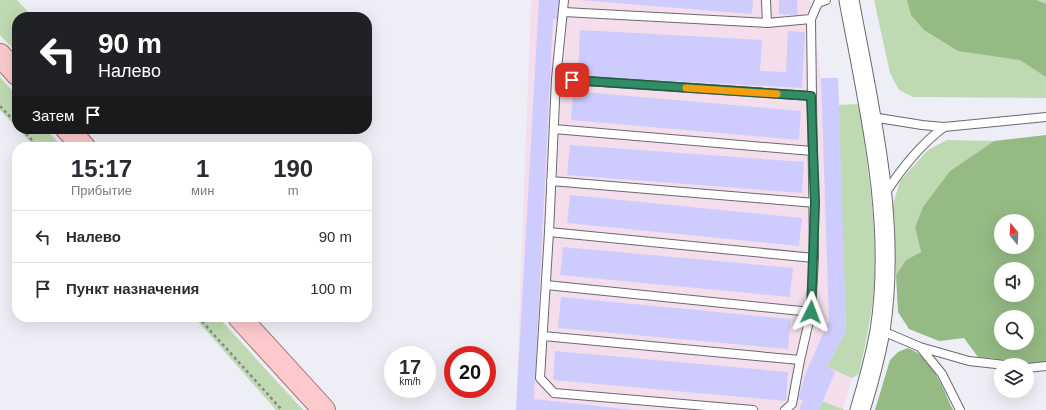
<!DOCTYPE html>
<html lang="ru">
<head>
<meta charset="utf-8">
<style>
  body { margin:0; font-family:Helvetica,sans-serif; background:#f7f7f7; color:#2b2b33; height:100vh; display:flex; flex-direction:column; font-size:15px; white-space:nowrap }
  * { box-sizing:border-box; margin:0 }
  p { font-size:13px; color:#7c7c81 }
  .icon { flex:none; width:22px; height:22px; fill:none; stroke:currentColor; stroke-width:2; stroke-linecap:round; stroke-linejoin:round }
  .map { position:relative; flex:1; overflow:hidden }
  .drawer { position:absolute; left:12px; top:142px; width:360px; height:180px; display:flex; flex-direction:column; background:#fff; border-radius:16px; box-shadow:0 4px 16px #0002 }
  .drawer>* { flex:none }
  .banner { position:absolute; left:12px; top:12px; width:360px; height:122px; border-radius:16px; box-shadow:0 4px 16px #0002; background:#202124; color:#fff; overflow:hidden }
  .needle { width:26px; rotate:342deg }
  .fabs { position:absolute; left:994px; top:214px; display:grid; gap:8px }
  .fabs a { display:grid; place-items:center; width:40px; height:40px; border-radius:50%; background:#fff; box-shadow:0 4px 16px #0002; font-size:20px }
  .speed { position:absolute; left:384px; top:346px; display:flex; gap:8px; font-size:20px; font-weight:700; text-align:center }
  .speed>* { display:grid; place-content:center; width:52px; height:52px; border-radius:50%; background:#fff; box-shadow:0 4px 16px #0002; line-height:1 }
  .speed small { font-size:10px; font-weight:400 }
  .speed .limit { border:6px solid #d22; background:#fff; color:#111 }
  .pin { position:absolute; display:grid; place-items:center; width:34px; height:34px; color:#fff; margin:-17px; border-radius:8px; box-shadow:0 2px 6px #0006 }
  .me { position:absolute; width:44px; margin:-22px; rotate:3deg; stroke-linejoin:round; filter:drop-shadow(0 0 3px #0008) }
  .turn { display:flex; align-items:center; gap:14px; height:84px; padding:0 20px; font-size:18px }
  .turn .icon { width:52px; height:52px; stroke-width:2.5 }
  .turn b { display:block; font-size:28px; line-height:34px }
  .then { display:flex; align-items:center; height:38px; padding:0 20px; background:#0003; gap:8px; font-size:15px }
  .eta { display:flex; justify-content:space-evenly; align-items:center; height:68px; text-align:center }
  .eta b { font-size:24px; font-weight:700; line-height:28px }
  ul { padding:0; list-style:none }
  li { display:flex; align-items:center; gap:12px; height:52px; padding:0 20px; border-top:1px solid #e1e1e2 }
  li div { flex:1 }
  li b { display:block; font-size:15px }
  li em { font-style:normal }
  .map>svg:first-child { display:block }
  .industrial { fill:#f4deec }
  .green { fill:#bfdab2 }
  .forest { fill:#95ba84; fill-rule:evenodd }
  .building { fill:#ceccfe }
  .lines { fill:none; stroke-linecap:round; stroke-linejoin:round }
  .service-casing { stroke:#696970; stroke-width:10 }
  .tertiary-casing { stroke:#696970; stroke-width:21 }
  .primary-casing { stroke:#a87276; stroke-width:24 }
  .path { stroke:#87878d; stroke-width:2.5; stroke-dasharray:3 3; stroke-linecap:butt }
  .service { stroke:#fff; stroke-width:8 }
  .tertiary { stroke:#fff; stroke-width:19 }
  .primary { stroke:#fccacd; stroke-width:22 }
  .route-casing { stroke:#1f5c42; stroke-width:10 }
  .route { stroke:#308d65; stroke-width:7 }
  .slow { stroke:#f59e0b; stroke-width:7 }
</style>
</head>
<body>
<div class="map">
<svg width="1046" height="410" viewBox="0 0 1046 410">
  <rect width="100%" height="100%" fill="#eeeef7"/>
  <!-- industrial -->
  <path class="industrial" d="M531 0H810L821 78H838L846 330 827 367 852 378 843 409 822 401 819 410H516Z"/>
  <!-- green -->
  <path class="green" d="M0 0H17L33 17H17V53L0 35Z
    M874 0H1046V98L913 97 899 90 890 73Z
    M0 77 17 96V128L0 110Z
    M859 104C867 165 878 226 874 287 872 316 865 345 859 374L852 378 827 367 846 330 838 105Z
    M18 129H46L62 147H35Z
    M947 140 994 141 950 171 915 228 921 252 906 260 896 275 892 208 900 181 928 150Z
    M194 317H218L303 410H276Z
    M822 401 843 409 844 410H819Z"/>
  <!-- forest -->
  <path class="forest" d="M907 0H1036L1046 4V77L1020 60 958 51 924 30 911 15Z
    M1046 135V363H1030L978 357 964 338 939 341 909 329 898 312 896 275 906 260 921 252 915 228 923 207 950 171 994 141ZM1001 221H1027V247H1001ZM1001 269H1027V295H1001ZM1001 317H1027V343H1001Z
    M908 348C933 358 942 387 953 410H875L890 360 898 352Z"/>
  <!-- building -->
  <path class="building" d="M539 0H559V19H553L534 399 634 410H516Z
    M578 0H753L752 14Z
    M779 0H797L798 15 779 14Z
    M580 30 762 40 760 71 786 72 788 31 805 32 802 88 578 76Z
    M821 78H838L846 330 827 367 835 372 819 410H799L803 400 798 399 806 372 829 321Z
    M573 91 801 111 799 140 571 120Z
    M570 145 804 162 802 193 567 175Z
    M570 195 802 218 799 246 567 223Z
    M563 247 793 268 790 297 560 275Z
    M561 297 791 319 788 349 558 328Z
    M555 351 788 372 786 401 553 380Z"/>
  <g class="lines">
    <defs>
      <path id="service" d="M564 0 556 79 549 232 540 378 554 393 753 410
        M766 0 767 23
        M564 12 767 23 811 19 818 3 826 0
        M556 79 811 96
        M872 117 922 125 944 127 1046 117
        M554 129 812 151
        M551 181 815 203
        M885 194C901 169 920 145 944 127
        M549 232 814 258
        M546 285 811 312
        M880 330 920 347 942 374 960 410
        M543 336 800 360
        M920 347 969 361 1005 365
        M1027 368 1046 366
        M785 410 792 404 800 360 811 312 814 258 811 19"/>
      <path id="tertiary" d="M849 0C869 108 897 221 880 331 875 358 868 384 860 410"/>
      <path id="primary" d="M0 55 17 74
        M67 129 84 147
        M239 317 324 410"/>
    </defs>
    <!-- service casing -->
    <use href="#service" class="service-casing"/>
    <!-- tertiary casing -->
    <use href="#tertiary" class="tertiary-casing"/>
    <!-- primary casing -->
    <use href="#primary" class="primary-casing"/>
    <!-- path -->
    <path class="path" d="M0 106 17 124
      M22 129 38 147
      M198 317 282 410"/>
    <!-- service -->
    <use href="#service" class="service"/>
    <!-- tertiary -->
    <use href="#tertiary" class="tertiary"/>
    <!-- primary -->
    <use href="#primary" class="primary"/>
  </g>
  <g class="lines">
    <defs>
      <path id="route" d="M572 80 811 96 815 203 811 312"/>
    </defs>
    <!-- route casing -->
    <use href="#route" class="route-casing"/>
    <!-- route -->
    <use href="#route" class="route"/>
    <!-- slow -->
    <path class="slow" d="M686 88 777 94"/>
  </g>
</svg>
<div class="fabs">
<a><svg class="needle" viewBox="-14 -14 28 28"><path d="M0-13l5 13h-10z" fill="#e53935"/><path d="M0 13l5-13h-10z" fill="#7c7c81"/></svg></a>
<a><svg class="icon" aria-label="sound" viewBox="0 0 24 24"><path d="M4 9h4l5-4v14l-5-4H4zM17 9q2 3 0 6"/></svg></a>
<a><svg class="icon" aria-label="search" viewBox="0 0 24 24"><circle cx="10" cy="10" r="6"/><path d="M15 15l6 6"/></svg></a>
<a><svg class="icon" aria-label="layers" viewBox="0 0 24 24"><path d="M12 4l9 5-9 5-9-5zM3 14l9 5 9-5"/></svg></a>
</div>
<div class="speed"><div>17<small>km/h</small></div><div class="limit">20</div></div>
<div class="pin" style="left:572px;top:80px;background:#d93025"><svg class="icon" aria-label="arrive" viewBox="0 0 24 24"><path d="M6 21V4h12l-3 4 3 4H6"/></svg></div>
<svg class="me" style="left:811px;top:312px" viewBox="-20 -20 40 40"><path d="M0-17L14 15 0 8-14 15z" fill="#308d65" stroke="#fff" stroke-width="4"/></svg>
<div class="banner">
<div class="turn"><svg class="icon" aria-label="left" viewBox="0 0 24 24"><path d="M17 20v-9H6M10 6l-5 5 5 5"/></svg><div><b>90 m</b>Налево</div></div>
<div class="then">Затем<svg class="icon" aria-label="arrive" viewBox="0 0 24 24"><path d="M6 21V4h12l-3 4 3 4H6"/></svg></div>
</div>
<section class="drawer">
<div class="eta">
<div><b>15:17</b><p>Прибытие</p></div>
<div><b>1</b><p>мин</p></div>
<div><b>190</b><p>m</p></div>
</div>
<ul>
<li><svg class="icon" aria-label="left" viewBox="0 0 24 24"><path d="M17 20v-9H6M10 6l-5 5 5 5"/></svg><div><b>Налево</b></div><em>90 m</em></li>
<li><svg class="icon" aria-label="arrive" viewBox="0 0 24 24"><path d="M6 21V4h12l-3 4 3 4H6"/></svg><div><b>Пункт назначения</b></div><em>100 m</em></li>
</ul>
</section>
</div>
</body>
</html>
